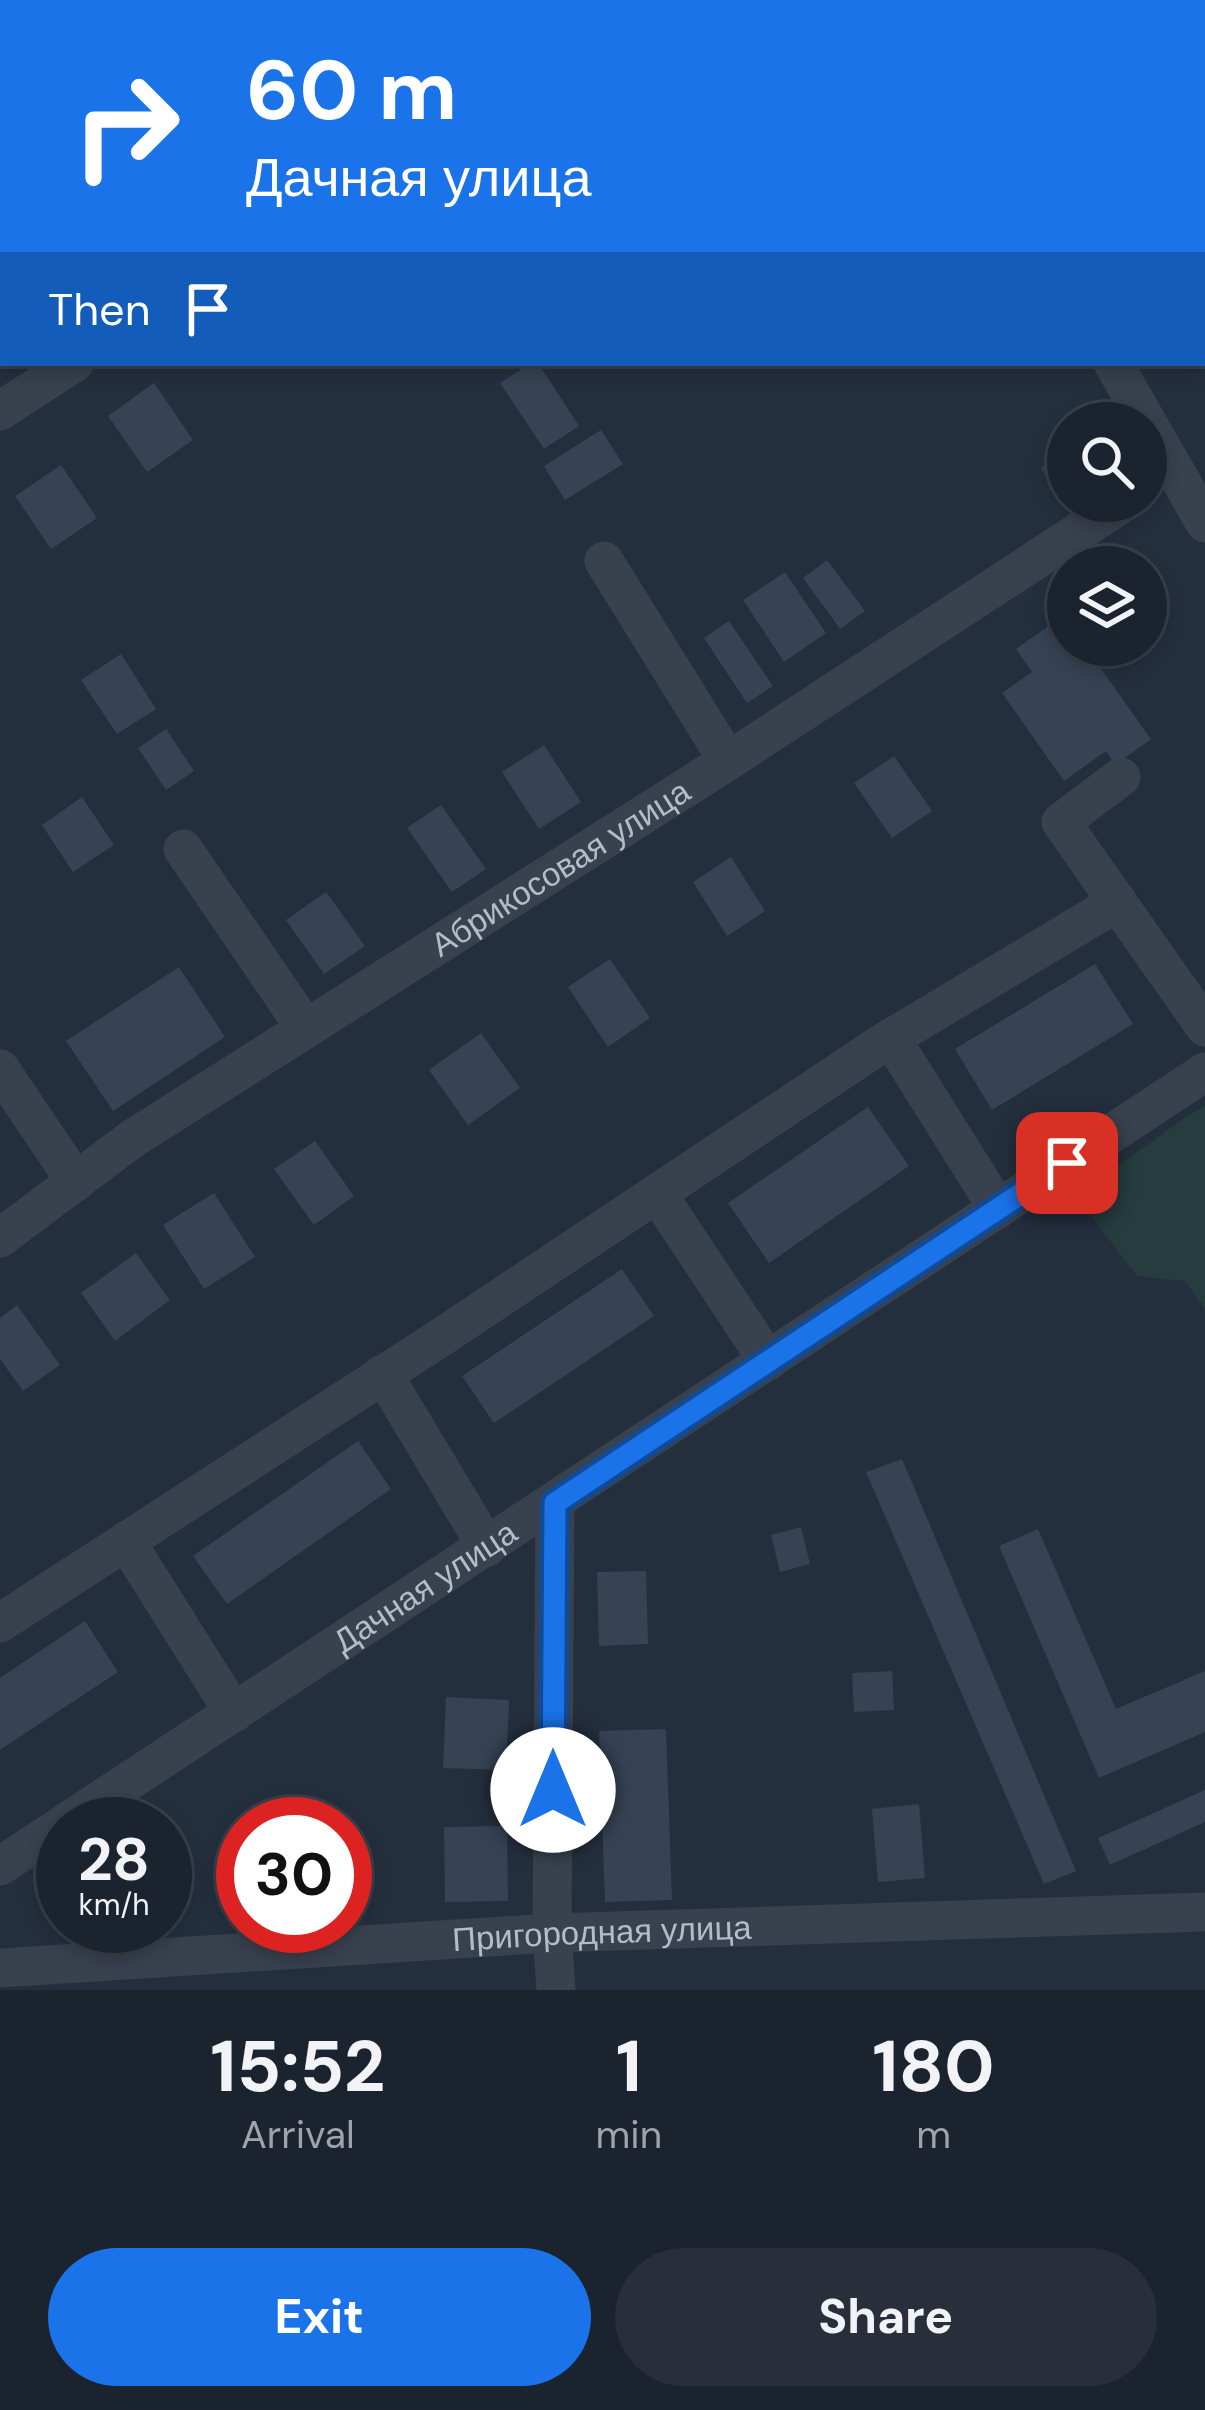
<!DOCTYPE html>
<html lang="en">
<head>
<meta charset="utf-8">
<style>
  body { margin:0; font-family:"DM Sans",sans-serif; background:#282f3a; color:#f1f3f6; height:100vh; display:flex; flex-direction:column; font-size:45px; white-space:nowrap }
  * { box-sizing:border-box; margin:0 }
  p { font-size:39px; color:#a0a4aa }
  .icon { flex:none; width:66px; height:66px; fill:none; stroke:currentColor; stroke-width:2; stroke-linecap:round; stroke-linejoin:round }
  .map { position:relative; height:1990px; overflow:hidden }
  .details { display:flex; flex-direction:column; background:#1b232e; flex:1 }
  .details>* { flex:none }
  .banner { position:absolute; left:0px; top:0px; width:1206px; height:366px; box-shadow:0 6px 18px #0003,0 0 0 3px #39404a; background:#1a73e8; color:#fff; overflow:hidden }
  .fabs { position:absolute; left:1047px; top:402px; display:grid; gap:24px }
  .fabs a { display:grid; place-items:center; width:120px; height:120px; border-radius:50%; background:#1b232e; box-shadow:0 6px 18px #0003,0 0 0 3px #39404a; font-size:60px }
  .speed { position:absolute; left:36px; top:1797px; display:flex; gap:24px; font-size:60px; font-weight:700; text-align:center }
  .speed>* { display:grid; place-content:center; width:156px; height:156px; border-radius:50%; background:#1b232e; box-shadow:0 6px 18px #0003,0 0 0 3px #39404a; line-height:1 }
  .speed small { font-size:30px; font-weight:400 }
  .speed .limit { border:18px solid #d22; background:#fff; color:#111 }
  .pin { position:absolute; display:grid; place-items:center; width:102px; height:102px; color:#fff; margin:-51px; border-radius:24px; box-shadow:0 6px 18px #0006 }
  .me { position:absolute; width:132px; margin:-66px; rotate:0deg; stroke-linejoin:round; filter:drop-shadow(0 0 9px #0008) }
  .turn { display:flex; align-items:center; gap:42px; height:252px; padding:0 48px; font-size:54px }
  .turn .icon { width:156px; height:156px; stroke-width:2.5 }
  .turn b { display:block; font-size:84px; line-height:102px }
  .then { display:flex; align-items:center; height:114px; padding:0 48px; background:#0003; gap:24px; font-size:45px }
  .eta { display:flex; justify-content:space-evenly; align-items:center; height:204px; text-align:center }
  .eta b { font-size:72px; font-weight:700; line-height:84px }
  .button { display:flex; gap:24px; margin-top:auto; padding:24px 48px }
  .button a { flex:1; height:138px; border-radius:72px; background:#1a73e8; color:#fff; font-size:48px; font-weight:700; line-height:138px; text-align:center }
  .button a+a { background:#282f3a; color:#f1f3f6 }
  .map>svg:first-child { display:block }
  .green { fill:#263c3f }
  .building { fill:#364354 }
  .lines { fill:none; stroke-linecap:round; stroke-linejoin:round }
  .minor { stroke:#38414e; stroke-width:39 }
  .route-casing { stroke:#114b97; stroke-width:30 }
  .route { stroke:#1a73e8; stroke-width:21 }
  .labels { text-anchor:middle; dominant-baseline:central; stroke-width:12; stroke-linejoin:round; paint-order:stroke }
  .street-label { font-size:33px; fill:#b4bcc9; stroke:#1d2633 }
</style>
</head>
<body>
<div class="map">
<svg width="1205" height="1990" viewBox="0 0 1205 1990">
  <rect width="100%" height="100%" fill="#242f3e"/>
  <!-- green -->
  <path class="green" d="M1205 1106V1309L1185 1281 1137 1276 1076 1196 1186 1117Z"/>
  <!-- building -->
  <path class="building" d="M531 363H538L579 426 544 449 500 383Z
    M154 383 193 440 147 472 108 416Z
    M601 430 623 464 565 500 544 466Z
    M1068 451V503L1064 506 1041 468Z
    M61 465 97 518 51 549 15 496Z
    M827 560 865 611 840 629 803 578Z
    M785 572 826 633 784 662 743 600Z
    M1063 616 1068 622V645H1084L1151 739 1115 765 1106 751 1064 781 1002 693 1032 672 1016 649Z
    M729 621 773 686 747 703 704 638Z
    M121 654 156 709 117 734 81 680Z
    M166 729 194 771 166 790 138 748Z
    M544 745 581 802 539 829 502 772Z
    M894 756 932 811 892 838 854 783Z
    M82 797 114 845 73 872 42 825Z
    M441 805 486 869 452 892 407 828Z
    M731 857 765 911 727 936 693 882Z
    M326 892 365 946 324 974 286 920Z
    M610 959 650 1018 608 1047 568 987Z
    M1095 964 1133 1024 992 1110 955 1049Z
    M179 967 225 1037 113 1111 66 1041Z
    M481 1033 520 1088 468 1125 429 1070Z
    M868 1107 909 1166 769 1263 728 1203Z
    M315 1141 354 1196 314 1225 274 1169Z
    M214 1193 255 1257 204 1289 163 1225Z
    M136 1253 170 1300 115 1341 81 1293Z
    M622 1269 654 1316 494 1423 462 1376Z
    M17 1305 60 1365 23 1391 0 1359V1318Z
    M358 1441 391 1489 227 1604 193 1556Z
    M902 1459 1076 1871 1044 1884 866 1472Z
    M801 1527 810 1564 780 1572 771 1535Z
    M1038 1529 1116 1709 1205 1671V1732L1099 1778 999 1546Z
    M646 1571 648 1644 599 1646 597 1572Z
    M85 1621 118 1672 0 1750V1678Z
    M892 1671 894 1710 854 1712 852 1673Z
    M446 1697 509 1700 506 1770 443 1768Z
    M666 1729 672 1900 605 1902 599 1731Z
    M1205 1790V1822L1110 1865 1098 1838Z
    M919 1804 925 1878 878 1882 872 1809Z
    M507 1826 508 1901 445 1902 444 1827Z"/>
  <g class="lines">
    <!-- minor -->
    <g class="minor">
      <path d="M899 0 901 3"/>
      <path d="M620 3 625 0"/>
      <path d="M1113 363 1205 523"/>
      <path d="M0 411 74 363"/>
      <path d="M604 561 728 761"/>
      <path d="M1121 777 1061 822 1205 1027"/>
      <path d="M183 849 306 1029"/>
      <path d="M891 1038 998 1209"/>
      <path d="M0 1069 76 1182"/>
      <path d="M657 1193 768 1361"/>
      <path id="s1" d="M0 1238 132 1139 728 761 1126 501"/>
      <path d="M383 1374 487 1547"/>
      <path d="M555 1503 552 1933 556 1990"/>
      <path d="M126 1541 234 1713"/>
      <path d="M0 1623 440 1338 881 1044 1118 902"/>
      <path id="s2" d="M64 1824 1205 1072"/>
      <path d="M0 1866 63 1825"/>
      <path id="s3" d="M0 1968 552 1933 1205 1912"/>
    </g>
  </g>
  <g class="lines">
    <defs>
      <path id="route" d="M553 1790 555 1503 1067 1163"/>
    </defs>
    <!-- route casing -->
    <use href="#route" class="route-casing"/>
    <!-- route -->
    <use href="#route" class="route"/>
  </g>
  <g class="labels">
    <!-- street labels -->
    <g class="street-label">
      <text stroke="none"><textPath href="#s1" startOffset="672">Абрикосовая улица</textPath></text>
      <text stroke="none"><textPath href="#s2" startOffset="432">Дачная улица</textPath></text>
      <text stroke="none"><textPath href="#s3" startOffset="603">Пригородная улица</textPath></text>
    </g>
  </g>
</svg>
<div class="fabs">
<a><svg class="icon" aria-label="search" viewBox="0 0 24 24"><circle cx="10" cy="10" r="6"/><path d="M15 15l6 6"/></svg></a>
<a><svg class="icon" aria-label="layers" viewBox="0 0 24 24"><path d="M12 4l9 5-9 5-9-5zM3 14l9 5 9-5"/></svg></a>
</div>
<div class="speed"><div>28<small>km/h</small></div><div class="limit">30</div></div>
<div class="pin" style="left:1067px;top:1163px;background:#d93025"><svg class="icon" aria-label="arrive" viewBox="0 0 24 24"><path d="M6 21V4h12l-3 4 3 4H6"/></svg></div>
<svg class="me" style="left:553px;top:1790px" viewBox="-20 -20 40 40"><circle r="19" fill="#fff"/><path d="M0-13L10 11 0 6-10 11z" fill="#1a73e8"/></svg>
<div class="banner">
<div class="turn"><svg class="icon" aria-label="right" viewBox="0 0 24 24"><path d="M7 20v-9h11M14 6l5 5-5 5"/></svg><div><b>60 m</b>Дачная улица</div></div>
<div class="then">Then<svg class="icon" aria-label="arrive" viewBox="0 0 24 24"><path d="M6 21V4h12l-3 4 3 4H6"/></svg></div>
</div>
</div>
<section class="details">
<div class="eta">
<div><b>15:52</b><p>Arrival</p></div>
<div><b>1</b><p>min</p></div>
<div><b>180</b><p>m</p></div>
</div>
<div class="button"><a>Exit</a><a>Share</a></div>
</section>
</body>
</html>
